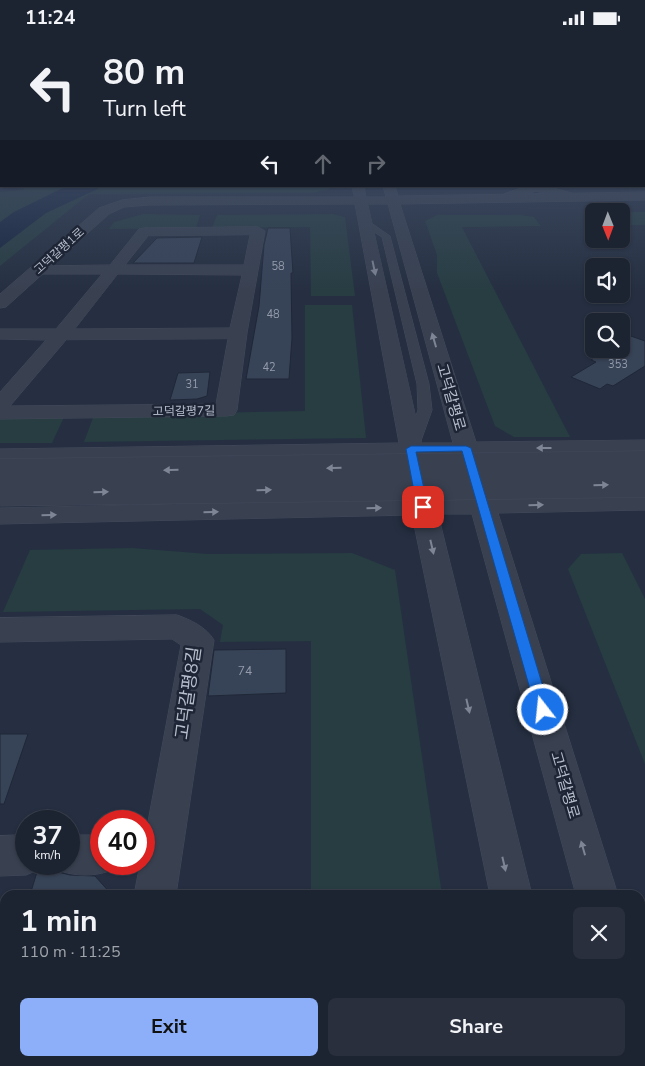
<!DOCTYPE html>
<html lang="en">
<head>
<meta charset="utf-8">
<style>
  body { margin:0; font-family:"Nunito Sans","Noto Sans KR",sans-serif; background:#292f3d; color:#f1f3f6; height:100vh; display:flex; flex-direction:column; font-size:19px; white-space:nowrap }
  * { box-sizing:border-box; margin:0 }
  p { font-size:16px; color:#a0a4ab }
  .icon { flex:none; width:28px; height:28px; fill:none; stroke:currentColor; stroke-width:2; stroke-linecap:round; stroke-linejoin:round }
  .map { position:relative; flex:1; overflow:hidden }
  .sheet { position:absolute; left:0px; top:855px; width:645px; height:176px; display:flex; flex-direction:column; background:#1c2331; border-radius:15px 15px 0 0; box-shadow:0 1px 4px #0004,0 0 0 1px #3a404d }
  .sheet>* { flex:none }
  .hud { position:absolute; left:0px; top:0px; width:645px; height:152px; box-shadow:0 1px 4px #0004,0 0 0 1px #3a404d; background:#1c2331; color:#f1f3f6; overflow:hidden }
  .needle { width:32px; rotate:179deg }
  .buttons { position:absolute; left:585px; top:168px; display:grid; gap:10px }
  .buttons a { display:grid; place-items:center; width:45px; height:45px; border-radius:8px; background:#1c2331; box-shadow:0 1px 4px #0004,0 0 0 1px #3a404d; font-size:25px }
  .speed { position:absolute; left:15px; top:775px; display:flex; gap:10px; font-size:25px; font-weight:700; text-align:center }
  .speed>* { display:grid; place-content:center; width:65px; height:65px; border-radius:50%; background:#1c2331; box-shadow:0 1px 4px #0004,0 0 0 1px #3a404d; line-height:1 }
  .speed small { font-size:12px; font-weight:400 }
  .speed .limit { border:8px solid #d22; background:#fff; color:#111 }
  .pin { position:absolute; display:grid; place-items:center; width:42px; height:42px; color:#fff; margin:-21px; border-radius:10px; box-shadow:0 2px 8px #0006 }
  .me { position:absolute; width:55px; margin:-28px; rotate:344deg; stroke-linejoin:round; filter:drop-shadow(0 0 4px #0008) }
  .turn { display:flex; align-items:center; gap:18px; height:105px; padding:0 20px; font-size:22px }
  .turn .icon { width:65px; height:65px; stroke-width:2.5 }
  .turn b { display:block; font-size:35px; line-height:42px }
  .lanes { display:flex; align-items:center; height:48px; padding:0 20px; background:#0003; justify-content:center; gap:25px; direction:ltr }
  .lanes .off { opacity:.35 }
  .round { display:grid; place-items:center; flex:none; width:52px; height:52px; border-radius:8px; background:#292f3d }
  .headline { display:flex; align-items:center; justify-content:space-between; height:85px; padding:0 20px }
  h1 { font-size:30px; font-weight:700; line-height:38px }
  .action { display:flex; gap:10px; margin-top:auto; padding:10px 20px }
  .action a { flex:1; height:58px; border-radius:8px; background:#8daff9; color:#111; font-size:20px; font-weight:700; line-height:58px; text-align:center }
  .action a+a { background:#292f3d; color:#f1f3f6 }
  .status { display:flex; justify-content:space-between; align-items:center; height:35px; padding:0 25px; background:#1c2331; direction:ltr }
  .status svg { height:14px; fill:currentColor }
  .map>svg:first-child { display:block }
  .green { fill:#273d42 }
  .water { fill:#18253f }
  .building { fill:#374357; stroke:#202838 }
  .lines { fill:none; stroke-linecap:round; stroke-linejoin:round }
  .service-casing { stroke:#434a5a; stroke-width:1 }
  .minor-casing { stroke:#434a5a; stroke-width:1 }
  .tertiary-casing { stroke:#434a5a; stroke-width:1 }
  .service { fill:#394151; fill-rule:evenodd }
  .minor { fill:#394151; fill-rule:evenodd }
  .tertiary { fill:#394151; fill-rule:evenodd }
  .tertiary-bridge-casing { stroke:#434a5a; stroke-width:27; stroke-linecap:butt }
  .tertiary-bridge { stroke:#394151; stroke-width:26 }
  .oneway { fill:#7e8594 }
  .route { fill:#1a73e8; stroke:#114b97 }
  .labels { text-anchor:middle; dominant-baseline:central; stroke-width:5; stroke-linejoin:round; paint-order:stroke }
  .far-number-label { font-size:11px; fill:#949cac }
  .far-street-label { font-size:12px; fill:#b6bdcb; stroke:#1e2636 }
  .number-label { font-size:12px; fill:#949cac }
  .street-label { font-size:15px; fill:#b6bdcb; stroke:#1e2636 }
  .near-street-label { font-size:18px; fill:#b6bdcb; stroke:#1e2636 }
</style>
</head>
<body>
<div class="status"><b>11:24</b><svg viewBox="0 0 49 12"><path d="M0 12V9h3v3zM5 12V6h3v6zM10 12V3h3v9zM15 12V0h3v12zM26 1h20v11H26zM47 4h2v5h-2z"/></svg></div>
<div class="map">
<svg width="645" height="1031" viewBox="0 0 645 1031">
  <rect width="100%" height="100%" fill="#252f41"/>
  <!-- green -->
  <path class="green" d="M28 151H329V154L313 158 89 159 0 231V157L23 155Z
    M621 177H645V190H621Z
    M143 179 200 180 196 193 109 194 114 187Z
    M333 179 345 182 355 261H311L310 192 212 193 217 180Z
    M437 180H521L534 182 541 191 462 192 570 402H514L495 391 437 238V220L425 186Z
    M305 270H352L366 403 84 407 94 380 305 376Z
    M65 380 52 408H0V381Z
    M132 513 208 519 352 518 395 535 442 860H311V606L220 607 223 590 200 574 3 577 30 515Z
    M622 518 645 564V729L568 534 581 519Z
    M312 1026H466V1031H312Z"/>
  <!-- water -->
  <path class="water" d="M67 151H104L46 178 0 213V187L14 177Z"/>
  <!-- building -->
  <path class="building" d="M268 193H290L293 238H291L292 303 289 344H246L259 271 264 210Z
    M202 202 194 228H133L157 203Z
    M628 300 645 306V331L613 351 607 349 600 354 571 342 596 327 591 325 608 314H621V305Z
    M210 337 207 361 197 364 170 365 178 338Z
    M286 614V658L208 661 214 615Z
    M0 699H28L4 769H0Z
    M43 832H52L54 836 70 840 95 841 112 860H30L37 837Z"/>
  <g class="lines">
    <defs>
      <path id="service" d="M361 185H367L390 201 429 349 432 375 418 414 416 417H406L404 414 418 375 417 349 382 202 361 189Z"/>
      <path id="minor" d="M527 151H546L575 159 577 162 571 166 536 156 508 166 502 162 504 159Z
        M258 192 265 196 247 298 237 375 234 380 226 381 0 384V357L46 305 0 304V294H56L102 239H39L34 237 31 234 34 231 110 230 139 194 144 193ZM250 200 244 230H125L148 201ZM118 239 242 240 230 293 75 294ZM228 304 216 369 10 371 66 305Z
        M177 580C191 585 206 592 214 605L176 860H134L140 829H144V808L181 610 172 604 0 607V583Z
        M26 800V829H43L40 834 26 840 0 841V801Z
        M69 800H101V829H118L115 834C95 842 75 842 55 834L52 829H69Z
        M103 1026H153L152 1031H102Z"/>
      <path id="tertiary" d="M352 151H364L366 162H386L383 151H395L398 161 645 157V165L400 169 476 407 645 405V419L480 421 493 462 645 459V475L498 478 618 860H576L472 479H438L532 860H490L412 480 0 489V473L409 464 401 422 0 428V414L399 408 355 169 149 170 124 172 109 179 6 272 0 273V259L99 173 122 165 149 162H354ZM368 169H388L453 408H422ZM425 422H457L468 463 434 464Z
        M640 979 645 981V1031H625L623 1026H640Z
        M518 1026H568V1031H518Z"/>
    </defs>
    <!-- service casing -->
    <use href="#service" class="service-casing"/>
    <!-- minor casing -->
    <use href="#minor" class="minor-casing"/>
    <!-- tertiary casing -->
    <use href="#tertiary" class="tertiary-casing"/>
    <!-- service -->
    <use href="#service" class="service"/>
    <!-- minor -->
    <use href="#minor" class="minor"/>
    <!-- tertiary -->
    <use href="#tertiary" class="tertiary"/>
    <defs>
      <path id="tertiary-bridge" d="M0 437 645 429
        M0 458 645 449"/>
    </defs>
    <!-- tertiary-bridge casing -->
    <use href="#tertiary-bridge" class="tertiary-bridge-casing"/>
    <!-- tertiary-bridge -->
    <use href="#tertiary-bridge" class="tertiary-bridge"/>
  </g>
  <!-- one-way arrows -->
  <defs><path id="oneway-solid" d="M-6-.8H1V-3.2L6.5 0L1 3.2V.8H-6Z" transform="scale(1.25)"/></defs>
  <g class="oneway">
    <use href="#oneway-solid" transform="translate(374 233) rotate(78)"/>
    <use href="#oneway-solid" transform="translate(434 305) rotate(-106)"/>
    <use href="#oneway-solid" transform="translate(544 413) rotate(180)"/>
    <use href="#oneway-solid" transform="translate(334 433) rotate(179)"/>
    <use href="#oneway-solid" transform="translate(171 435) rotate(179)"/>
    <use href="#oneway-solid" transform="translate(601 450) rotate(-1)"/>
    <use href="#oneway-solid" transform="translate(264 455) rotate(-1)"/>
    <use href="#oneway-solid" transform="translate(101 457) rotate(-1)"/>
    <use href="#oneway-solid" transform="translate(536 470) rotate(-1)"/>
    <use href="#oneway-solid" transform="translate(374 473) rotate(-1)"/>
    <use href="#oneway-solid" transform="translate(211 477) rotate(-1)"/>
    <use href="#oneway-solid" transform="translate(49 480) rotate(-1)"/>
    <use href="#oneway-solid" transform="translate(432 512) rotate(77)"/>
    <use href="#oneway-solid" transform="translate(468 671) rotate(77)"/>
    <use href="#oneway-solid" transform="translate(583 813) rotate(-106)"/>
    <use href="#oneway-solid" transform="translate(504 829) rotate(77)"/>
  </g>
  <!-- sky -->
  <linearGradient id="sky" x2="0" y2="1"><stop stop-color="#141a24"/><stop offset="0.44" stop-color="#404d65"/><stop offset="1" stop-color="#404d65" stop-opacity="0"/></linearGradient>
  <rect width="645" height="257" fill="url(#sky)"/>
  <!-- route -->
  <path class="route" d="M411 411H466L471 413 550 675 548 679 543 681 538 679 536 675 462 416 416 417 428 472 423 476 417 472 406 414Z"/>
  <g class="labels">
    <!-- far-number labels -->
    <g class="far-number-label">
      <text x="278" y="231">58</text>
      <text x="273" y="279">48</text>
      <text x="618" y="329">353</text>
      <text x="269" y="332">42</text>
      <text x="192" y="349">31</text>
    </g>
    <!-- far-street labels -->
    <g class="far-street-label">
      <text transform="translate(59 216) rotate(-42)">고덕갈평1로</text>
      <text transform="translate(184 376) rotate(-1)">고덕갈평7길</text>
    </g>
    <!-- number labels -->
    <g class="number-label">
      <text x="245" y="636">74</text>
    </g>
    <!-- street labels -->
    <g class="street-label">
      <text transform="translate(451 362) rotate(74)">고덕갈평로</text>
      <text transform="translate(565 750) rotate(74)">고덕갈평로</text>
    </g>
    <!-- near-street labels -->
    <g class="near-street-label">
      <text transform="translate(188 658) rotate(-82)">고덕갈평8길</text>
    </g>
  </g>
</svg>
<div class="buttons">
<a><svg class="needle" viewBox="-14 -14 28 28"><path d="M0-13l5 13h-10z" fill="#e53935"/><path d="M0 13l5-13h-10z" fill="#a0a4ab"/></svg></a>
<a><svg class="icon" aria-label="sound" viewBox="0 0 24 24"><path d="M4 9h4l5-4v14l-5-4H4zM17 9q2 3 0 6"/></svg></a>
<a><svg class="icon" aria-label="search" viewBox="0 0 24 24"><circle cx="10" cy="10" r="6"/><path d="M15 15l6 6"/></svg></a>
</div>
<div class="speed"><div>37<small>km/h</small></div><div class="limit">40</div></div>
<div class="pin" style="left:423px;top:472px;background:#d93025"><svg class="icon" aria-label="arrive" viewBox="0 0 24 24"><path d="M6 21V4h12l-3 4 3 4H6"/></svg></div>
<svg class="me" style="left:543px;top:675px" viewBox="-20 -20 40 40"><circle r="17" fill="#1a73e8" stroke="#fff" stroke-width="3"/><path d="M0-11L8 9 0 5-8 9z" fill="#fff"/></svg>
<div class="hud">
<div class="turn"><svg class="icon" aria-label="left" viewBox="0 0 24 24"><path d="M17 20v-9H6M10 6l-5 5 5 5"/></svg><div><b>80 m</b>Turn left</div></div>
<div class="lanes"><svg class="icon" aria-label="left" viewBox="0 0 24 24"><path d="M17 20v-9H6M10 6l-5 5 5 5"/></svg><svg class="icon off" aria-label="ahead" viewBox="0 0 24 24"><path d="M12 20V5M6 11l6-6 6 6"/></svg><svg class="icon off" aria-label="right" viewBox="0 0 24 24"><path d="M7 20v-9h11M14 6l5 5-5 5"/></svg></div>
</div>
<section class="sheet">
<div class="headline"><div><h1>1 min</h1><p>110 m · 11:25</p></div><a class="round"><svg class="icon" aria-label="close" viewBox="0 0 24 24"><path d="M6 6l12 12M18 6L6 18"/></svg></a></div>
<div class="action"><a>Exit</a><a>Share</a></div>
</section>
</div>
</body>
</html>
